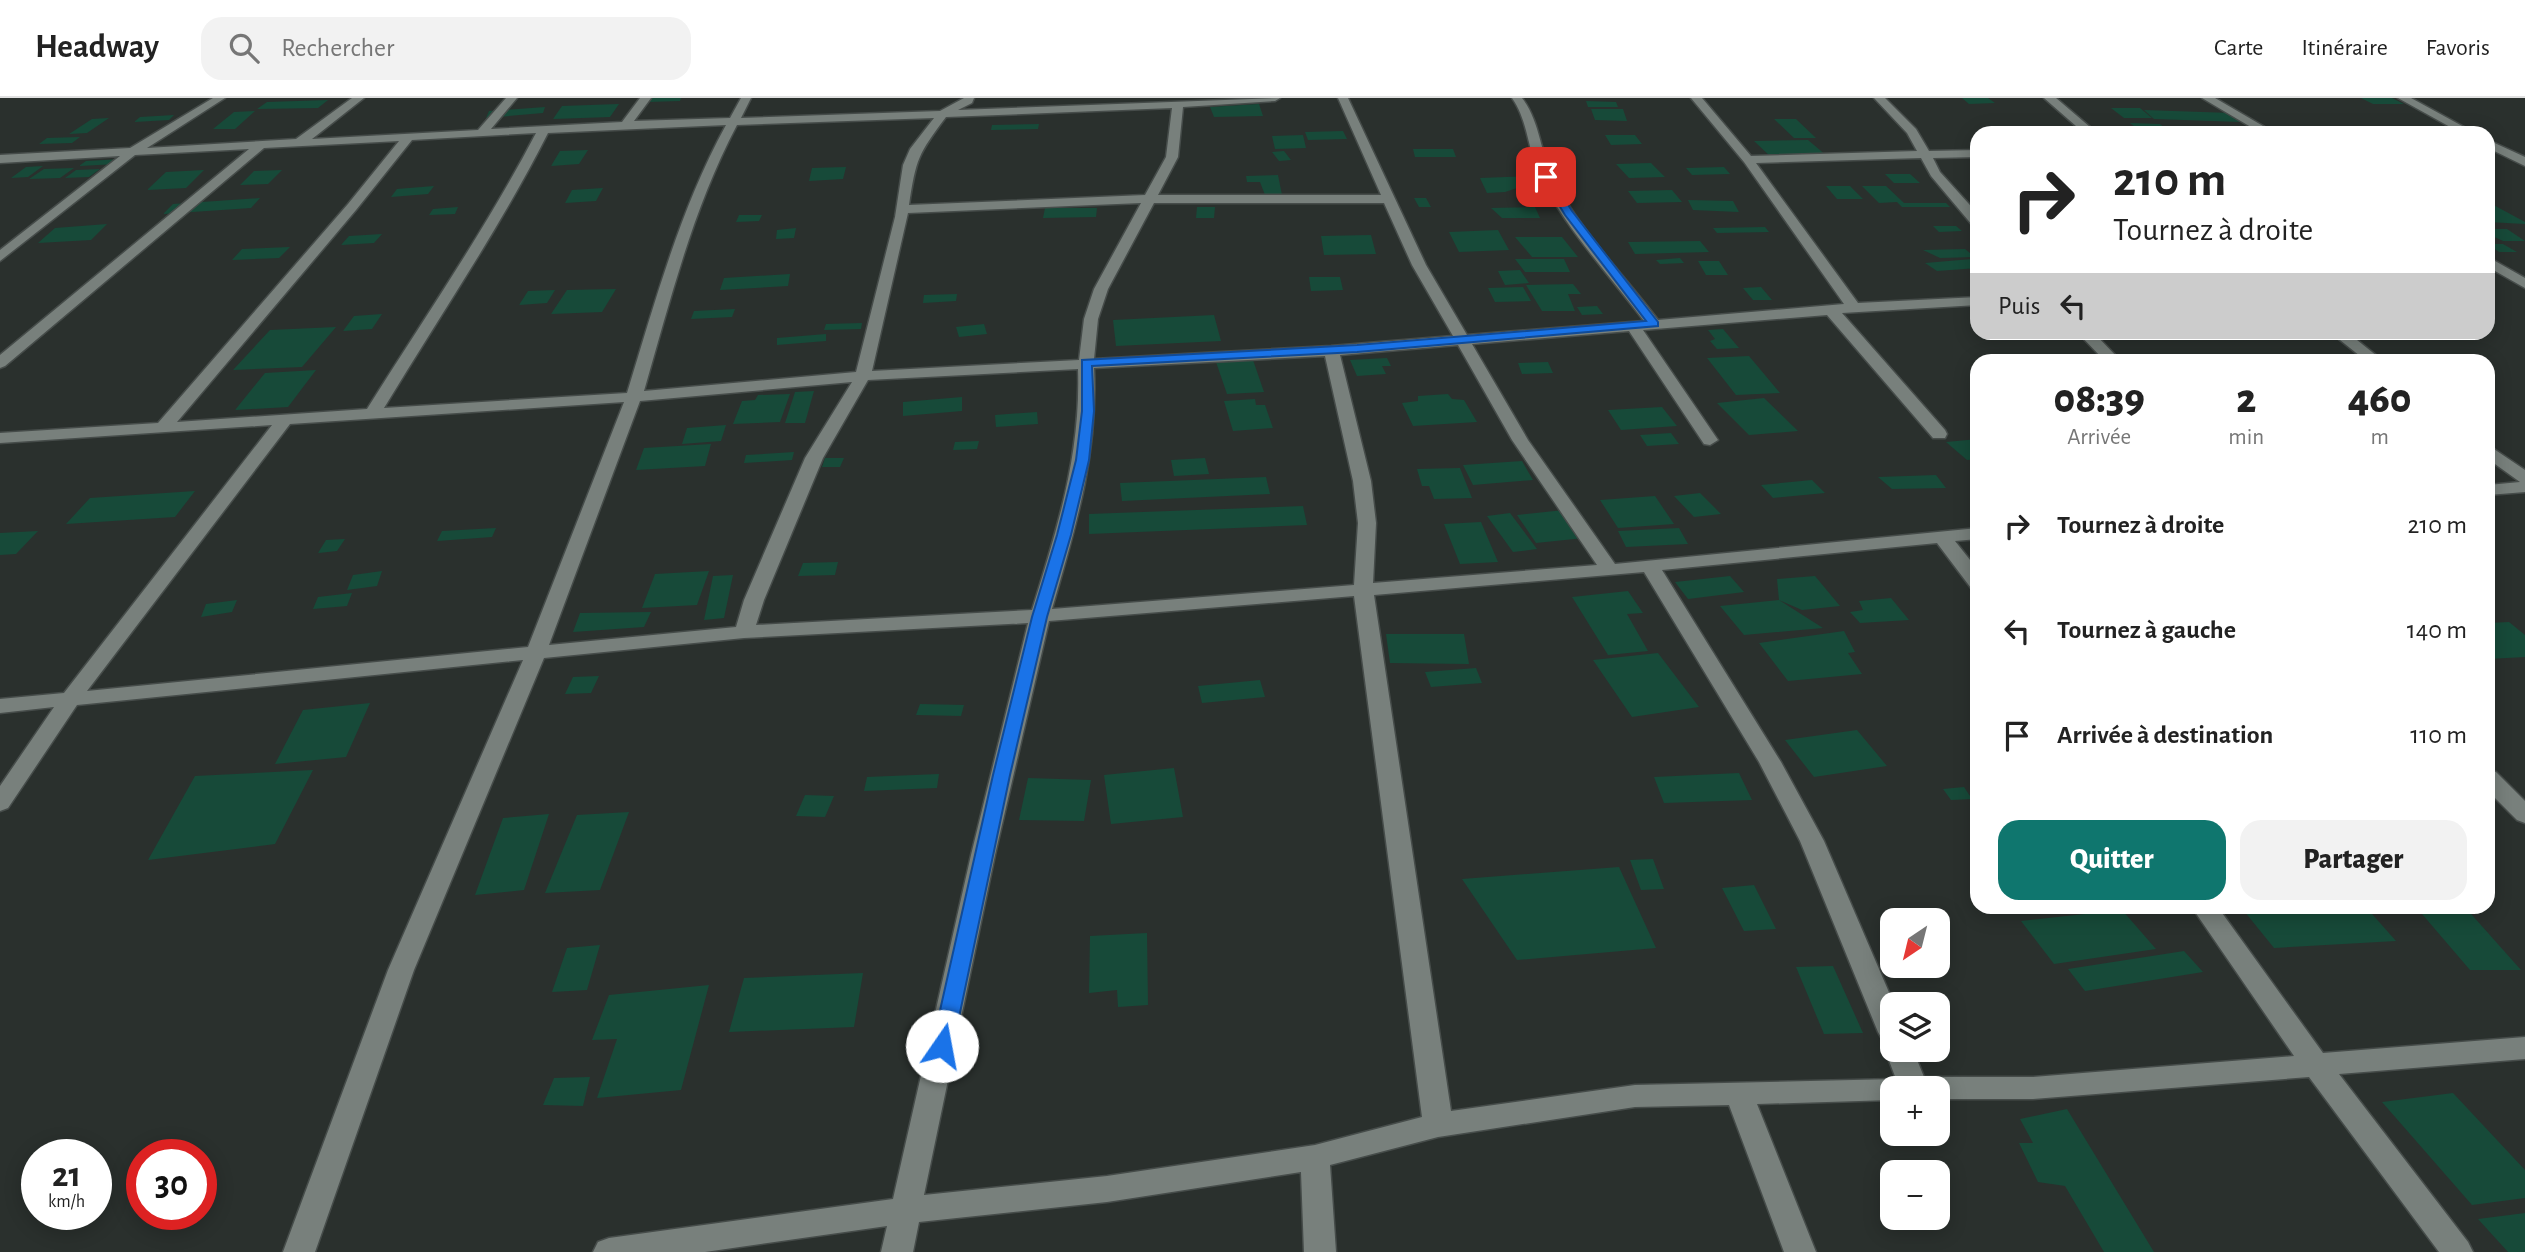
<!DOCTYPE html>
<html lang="fr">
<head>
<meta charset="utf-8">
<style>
  body { margin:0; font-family:"Alegreya Sans",sans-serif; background:#f2f2f2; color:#222; height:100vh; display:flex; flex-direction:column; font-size:26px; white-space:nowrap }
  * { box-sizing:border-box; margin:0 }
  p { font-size:23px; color:#767676 }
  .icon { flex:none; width:38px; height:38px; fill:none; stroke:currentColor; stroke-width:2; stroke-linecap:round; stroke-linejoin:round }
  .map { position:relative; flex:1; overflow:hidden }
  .details { position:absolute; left:1970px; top:256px; width:525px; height:560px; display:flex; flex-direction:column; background:#fff; border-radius:21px; box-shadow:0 4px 18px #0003 }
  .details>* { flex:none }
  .top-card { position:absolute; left:1970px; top:28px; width:525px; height:214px; border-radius:21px; box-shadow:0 4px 18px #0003; background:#fff; color:#222; overflow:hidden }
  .needle { width:46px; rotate:215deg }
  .controls { position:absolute; left:1880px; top:810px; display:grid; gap:14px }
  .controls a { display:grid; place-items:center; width:70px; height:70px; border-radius:14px; background:#fff; box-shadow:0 4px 18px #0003; font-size:35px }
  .speed { position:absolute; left:21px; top:1041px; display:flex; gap:14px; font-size:35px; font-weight:700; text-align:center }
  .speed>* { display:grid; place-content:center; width:91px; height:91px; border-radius:50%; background:#fff; box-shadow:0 4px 18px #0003; line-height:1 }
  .speed small { font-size:18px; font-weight:400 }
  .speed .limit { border:10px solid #d22; background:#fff; color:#111 }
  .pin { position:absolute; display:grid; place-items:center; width:60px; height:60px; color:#fff; margin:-30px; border-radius:14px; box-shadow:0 4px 10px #0006 }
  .me { position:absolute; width:77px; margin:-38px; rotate:12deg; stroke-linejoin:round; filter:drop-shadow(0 0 5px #0008) }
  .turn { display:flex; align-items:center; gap:24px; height:147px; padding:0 28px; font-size:32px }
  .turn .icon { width:91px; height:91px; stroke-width:2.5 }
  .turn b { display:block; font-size:49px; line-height:60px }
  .then { display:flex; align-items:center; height:66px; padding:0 28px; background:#0003; gap:14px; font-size:26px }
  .eta { display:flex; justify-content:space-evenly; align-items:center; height:119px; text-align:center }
  .eta b { font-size:42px; font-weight:800; line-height:49px }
  .cta { display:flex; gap:14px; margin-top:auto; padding:14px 28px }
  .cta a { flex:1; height:80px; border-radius:21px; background:#0f766e; color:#fff; font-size:28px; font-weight:800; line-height:80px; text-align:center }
  .cta a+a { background:#f2f2f2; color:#222 }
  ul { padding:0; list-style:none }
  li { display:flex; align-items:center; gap:21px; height:105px; padding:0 28px }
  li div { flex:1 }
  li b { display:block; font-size:26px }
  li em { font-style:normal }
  header { display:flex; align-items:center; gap:42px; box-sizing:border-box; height:98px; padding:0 35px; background:#fff; border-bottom:2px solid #e0e0e0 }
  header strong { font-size:33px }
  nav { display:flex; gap:38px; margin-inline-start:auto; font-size:24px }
  .search { width:490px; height:63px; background:#f2f2f2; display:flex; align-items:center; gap:18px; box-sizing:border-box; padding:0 24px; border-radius:21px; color:#767676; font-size:26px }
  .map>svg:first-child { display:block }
  .building { fill:#174a39 }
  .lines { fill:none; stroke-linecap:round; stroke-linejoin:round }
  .street-casing { stroke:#464c4a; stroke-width:3 }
  .street { fill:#78807c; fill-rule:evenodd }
  .route { fill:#1a73e8; stroke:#114b97; stroke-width:2 }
</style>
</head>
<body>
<header>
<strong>Headway</strong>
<div class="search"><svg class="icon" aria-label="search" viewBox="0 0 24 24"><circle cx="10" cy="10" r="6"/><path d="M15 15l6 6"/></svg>Rechercher</div>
<nav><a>Carte</a><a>Itinéraire</a><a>Favoris</a></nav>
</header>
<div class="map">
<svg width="2525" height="1154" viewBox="0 0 2525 1154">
  <rect width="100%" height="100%" fill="#2a302d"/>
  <!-- building -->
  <path class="building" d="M651 0H681L680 3 648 4Z
    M1962 0H1988L1995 5 1969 6Z
    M2361 0H2392L2404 6H2373Z
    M328 2 318 10 257 11 267 4Z
    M1586 3 1616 4 1618 9H1588Z
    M619 6 610 19 553 21 562 8Z
    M1259 6 1263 18 1214 19 1210 9Z
    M545 9 543 15 486 20 489 13Z
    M2111 10H2140L2152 20H2124Z
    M1591 11H1623L1627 23 1595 22Z
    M2144 12 2231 15 2242 24 2154 21Z
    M255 13 235 31H213L234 14Z
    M174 17 169 22 134 24 140 19Z
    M109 20 87 35 69 36 92 21Z
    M1774 21H1796L1816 40H1794Z
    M2130 25 2160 26 2171 35H2142Z
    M1039 26 1038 31 991 32 992 27Z
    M1343 33 1347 41 1308 42 1305 34Z
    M1303 37 1306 50 1275 51 1272 38Z
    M1605 37H1635L1642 46 1611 47Z
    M80 39 72 45 39 46 47 40Z
    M1808 42 1827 58 1772 60 1754 43Z
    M1413 51H1453L1456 59H1415Z
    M588 52 579 66 551 68 560 53Z
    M1284 53 1291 62 1279 63 1272 54Z
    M123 61 117 66 79 68 86 63Z
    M1651 65 1665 79 1629 80 1616 66Z
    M43 68 28 79 11 80 26 69Z
    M846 69 843 81 809 83 812 70Z
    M1724 69 1730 76 1692 77 1686 70Z
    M74 70 60 80 29 81 44 71Z
    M100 71 89 79 65 80 76 72Z
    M204 72 186 90 147 92 166 74Z
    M282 72 268 86 240 87 254 73Z
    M1885 76H1910L1920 85H1894Z
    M1278 77 1282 97H1265L1260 84H1247L1246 78Z
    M1532 78 1538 91 1524 92 1523 88 1505 94 1487 95 1480 80Z
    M434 88 428 96 391 99 397 91Z
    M1826 88H1850L1863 101H1837Z
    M1862 88H1886L1904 105H1946L1950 109H1902L1897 104 1879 105Z
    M603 90 596 103 565 105 572 92Z
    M1672 92 1682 104 1637 105 1628 93Z
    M260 100 251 110 163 116 173 106Z
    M1414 100H1426L1431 109H1419Z
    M1688 102 1733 103 1739 114 1693 112Z
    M2488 104 2525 124V126L2488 124Z
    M458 109 455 116 429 117 433 111Z
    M1197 109H1215L1214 120H1196Z
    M1535 109 1540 120H1502L1491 110Z
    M1045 110H1097L1096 119 1043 120Z
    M739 117H762L759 123 736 124Z
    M107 126 91 142 38 145 55 130Z
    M1933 128H1956L1962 133 1939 134Z
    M1765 129 1769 134 1717 135 1713 130Z
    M796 130 794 140 776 141 777 132Z
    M2488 131H2507L2525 143H2503L2488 136Z
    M1498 132 1509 152 1459 154 1449 134Z
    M382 136 374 145 341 147 349 138Z
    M1371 137 1376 156 1324 157 1321 138Z
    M1515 139H1562L1578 159H1532Z
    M1700 143 1709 154 1635 156 1628 144Z
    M2488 146H2503L2517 154H2499Z
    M290 149 279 160 232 162 242 151Z
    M1965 151 1975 159 1940 160 1923 152Z
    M1680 160 1684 165 1660 166 1656 162Z
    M1515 161H1564L1570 174H1525Z
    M1972 161 1978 166V170L1937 173 1925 165Z
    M1698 163H1719L1728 177H1706Z
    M1520 172 1529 185 1505 187 1498 173Z
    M790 176 788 188 720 192 724 180Z
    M1309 179H1340L1343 192 1311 193Z
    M1573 186 1581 196H1568L1575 213H1542L1526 187Z
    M1523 189 1531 203 1495 204 1488 190Z
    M1761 189 1772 202H1753L1743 190Z
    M616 191 602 214 551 216 567 192Z
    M555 192 547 205 519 207 528 193Z
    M957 196 956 203 923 205 924 197Z
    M1597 208 1603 216 1582 217 1577 209Z
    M735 211 732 219 691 221 694 213Z
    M382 216 372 231 343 233 354 218Z
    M1214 217 1221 243 1116 248 1113 222Z
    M862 225 861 231 824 232 826 226Z
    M984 226 987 236 959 239 956 229Z
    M336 229 302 269 233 272 270 232Z
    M1723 231 1739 250 1717 251 1710 243 1715 241 1708 232Z
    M1993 234H2038L2045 240 2003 242Z
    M826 236V243L777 247V240Z
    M1749 258 1780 295 1736 297 1707 260Z
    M1387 260 1391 268H1382L1386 276 1357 278 1350 262Z
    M1253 262 1264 294 1227 296 1216 264Z
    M1548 264 1553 275 1522 276 1518 265Z
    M316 272 288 309 235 312 265 275Z
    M814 293 805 325H785L795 294Z
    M790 296 780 324 733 326 742 303 755 302 758 297Z
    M1448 296 1452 301 1464 302 1477 324 1413 328 1402 305 1418 303V298Z
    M962 299V313L903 318V304Z
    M1764 300 1798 333 1749 337 1717 305Z
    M1255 301 1256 307H1265L1273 330 1233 333 1224 303Z
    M1662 309 1677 328 1621 332 1608 312Z
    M1037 314 1038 326 996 329 995 317Z
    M726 327 721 343 682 346 687 330Z
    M1671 335 1679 346 1647 348 1640 337Z
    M1978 341V361L1967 362 1946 344Z
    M979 343 977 351 953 352 955 344Z
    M711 346 705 368 636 372 644 350Z
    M794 354 792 362 744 365 746 357Z
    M825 360H844L840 369H822Z
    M1205 360 1209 376 1174 378 1171 362Z
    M1522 363 1533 382 1473 387 1463 367Z
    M1460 370 1472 400 1434 401 1429 388H1422L1417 371Z
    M1936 377 1946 390 1892 391 1878 379Z
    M1266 379 1270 396 1122 403 1120 385Z
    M1812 382 1825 395 1773 400 1761 387Z
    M195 393 175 419 66 426 90 400Z
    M1700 395 1721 416 1694 419 1674 398Z
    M1655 398 1674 426 1618 430 1600 402Z
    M1303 408 1307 427 1089 436V416Z
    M1564 412 1584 440 1536 445 1517 417Z
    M1510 415 1537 451 1513 454 1487 418Z
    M1481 424 1498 464 1460 466 1444 426Z
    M496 430 492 439 437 443 442 433Z
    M1679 430 1688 446 1626 449 1618 433Z
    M38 433 16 456 0 457V435Z
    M345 441 337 453 318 455 326 442Z
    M838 464 835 477 798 478 803 465Z
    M382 473 377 488 347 492 353 477Z
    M709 473 697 507 642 510 655 476Z
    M733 477 724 520 704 522 713 478Z
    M1730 478 1744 494 1688 501 1675 484Z
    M1815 478 1840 508 1802 512 1779 502 1823 530 1744 537 1720 508 1779 502 1777 481Z
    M1628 493 1643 515 1627 516 1648 553 1608 557 1572 499Z
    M352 495 347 508 313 511 318 499Z
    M1891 500 1909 522 1860 525 1850 514 1863 512 1859 503Z
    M237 502 232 514 201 519 206 506Z
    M651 514 644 529 573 534 580 515Z
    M2509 524 2525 537V559L2488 561V525Z
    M1844 533 1855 554 1848 555 1862 576 1788 583 1759 545Z
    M1386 536H1464L1469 566 1390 565Z
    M1658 555 1699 609 1632 619 1593 562Z
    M1476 570 1482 585 1431 589 1425 574Z
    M599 578 591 595 565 596 573 579Z
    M1260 582 1265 599 1202 605 1198 588Z
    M370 605 346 659 275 666 303 612Z
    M920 606 964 607 961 618 916 617Z
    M1857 632 1887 668 1814 679 1785 642Z
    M1174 670 1183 719 1111 726 1104 677Z
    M313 672 275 746 148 762 195 678Z
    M1739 675 1752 702 1664 705 1654 679Z
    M939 676 937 690 864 693 867 679Z
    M1028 680 1091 682 1084 723 1019 722Z
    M1964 689 1972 701 1951 702 1943 691Z
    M805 697 834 698 825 719 796 718Z
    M629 714 600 792 545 795 577 717Z
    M549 716 524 792 475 797 503 720Z
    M1653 761 1664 791 1641 792 1630 762Z
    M1619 769 1656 850 1517 862 1462 781Z
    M1754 787 1776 831 1744 833 1722 790Z
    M2240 808H2365L2396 843 2274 850Z
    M2464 808 2521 872H2470L2416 809Z
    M2122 812 2156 851 2054 866 2021 823Z
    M1147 835 1148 907 1118 909 1117 892 1089 895 1090 838Z
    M600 847 587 892 552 894 567 850Z
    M2184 853 2203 874 2085 893 2068 871Z
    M1833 868 1863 935 1824 936 1796 869Z
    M863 875 854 929 729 934 744 880Z
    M709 887 681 992 597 1000 617 941 592 942 609 897Z
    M590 979 583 1008 543 1007 554 980Z
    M2453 995 2525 1072V1100L2472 1107 2382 1004Z
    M2067 1011 2154 1154H2104L2065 1088 2038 1084 2019 1045H2033L2020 1021Z
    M2525 1115V1154H2508L2478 1121Z"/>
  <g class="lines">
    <defs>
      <path id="street" d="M213 0H225L147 50 296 41 352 0H364L312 41 478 32 506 0H517L491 31 622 24 640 0H651L634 23 730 20 741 0H751L741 20 940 13 964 0H974L972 5 958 12 1280 0 1275 3 1183 9 1178 59 1158 97H1381L1338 0H1348L1426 167 1467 237 1644 223C1609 177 1568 133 1541 81 1528 56 1529 24 1512 0H1522C1540 23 1540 54 1553 80 1575 126 1626 180 1658 222L1844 206 1744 64 1691 0H1702L1751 58 1917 53 1907 35 1874 0H1885L1916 31 1929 53 1978 52V59L1933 60 1940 74 1978 116V129L1973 128 1931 78 1921 60 1756 65 1858 205 1978 199V207L1842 215 1945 332 1947 336 1945 340H1933L1827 217 1643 232 1718 342 1710 347 1704 346 1629 233 1472 246 1528 342 1615 466 1978 430V441L1955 443 1978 472V492L1971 490 1937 445 1662 472 1781 664 1824 743 1894 906H1892V952H1913L1924 979H2033L2294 958 2191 808H2217L2323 955 2525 939V961L2339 976 2468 1144 2473 1154H2439L2309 979 2033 1001H1937V990H1892V1002L1757 1006 1816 1154H1784L1729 1007 1635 1009 1438 1039 1330 1067 1336 1154H1304L1301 1074 1107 1104 919 1124 913 1154H881L887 1128 705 1154H593L598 1144 609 1140 893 1101 971 757 1028 525 744 540 544 560 414 872 315 1154H283L388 872 523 562 77 607 8 710 0 713V688L54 609 0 615V601L64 595 272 327 0 345V335L158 325 348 106 399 43 264 50 5 268 0 270V257L249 51 135 57 0 163V152L120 58 0 65V57L130 50ZM1172 10 1166 59 1145 97 909 107C916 61 918 56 946 19ZM934 20 910 51 903 67 895 119 856 274 644 293C670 203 693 110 737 27ZM726 27C680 111 655 204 627 295L384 310C439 219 500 130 548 35ZM536 35C486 131 424 220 367 311L177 324 356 112 412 42ZM1141 105 1094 191 1084 221 1079 262 872 273 908 115ZM1154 105H1384L1412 167 1453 238 1331 248 1094 261 1098 221 1108 191ZM1458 247 1512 342 1597 467 1373 485 1376 425 1371 383 1340 257ZM1325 258 1353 383 1358 425 1354 487 1052 511C1076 428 1098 357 1094 270ZM1078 271C1081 357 1057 431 1032 512L756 527 764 502 823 360 868 282ZM852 284 805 360 744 502 736 529 549 547 640 303ZM624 304 528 549 87 593 290 326ZM1644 474 1759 664 1800 743 1878 934 1882 941 1890 944 1885 952 1896 981 1635 987 1451 1013 1374 497ZM1354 498 1422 1019 1315 1047 1107 1078 924 1097 995 757 1049 523Z
        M2044 0H2056L2097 35H2084Z
        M2202 0H2215L2275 35H2261Z
        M2398 0H2411L2475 35H2461Z
        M2488 42 2525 59V68L2488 50Z
        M2488 159 2525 180V190L2488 169Z
        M2077 234H2093L2120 262H2104Z
        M2330 234H2347L2382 262H2365Z
        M2488 347 2525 372V394L2488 397V387L2520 384 2488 361Z
        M2488 672 2496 674 2525 703V725L2517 722 2488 693Z"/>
    </defs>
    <!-- street casing -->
    <use href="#street" class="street-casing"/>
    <!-- street -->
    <use href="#street" class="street"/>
  </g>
  <!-- route -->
  <path class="route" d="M1543 78H1550L1572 113 1658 224V228L1357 254 1092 268 1094 313 1089 362 1071 437 1047 519 1010 677 953 948 949 953 942 956 935 953 932 948 993 677 1032 519 1057 437 1076 362 1082 313V262L1357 247 1646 223 1565 117 1542 79Z"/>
</svg>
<div class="controls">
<a><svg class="needle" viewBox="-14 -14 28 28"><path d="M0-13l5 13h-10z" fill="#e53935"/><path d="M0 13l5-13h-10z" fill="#767676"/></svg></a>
<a><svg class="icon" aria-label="layers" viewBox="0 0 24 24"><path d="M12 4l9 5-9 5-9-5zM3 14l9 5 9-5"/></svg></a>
<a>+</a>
<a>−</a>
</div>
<div class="speed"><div>21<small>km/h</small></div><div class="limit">30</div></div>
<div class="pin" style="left:1546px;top:79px;background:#d93025"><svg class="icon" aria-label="arrive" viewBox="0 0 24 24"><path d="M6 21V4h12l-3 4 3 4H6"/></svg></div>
<svg class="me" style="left:942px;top:948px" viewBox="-20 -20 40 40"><circle r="19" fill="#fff"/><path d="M0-13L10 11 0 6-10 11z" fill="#1a73e8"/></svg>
<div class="top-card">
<div class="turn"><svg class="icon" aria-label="right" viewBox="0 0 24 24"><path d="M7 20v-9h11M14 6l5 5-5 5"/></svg><div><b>210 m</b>Tournez à droite</div></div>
<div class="then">Puis<svg class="icon" aria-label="left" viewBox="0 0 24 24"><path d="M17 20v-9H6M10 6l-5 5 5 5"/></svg></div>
</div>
<section class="details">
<div class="eta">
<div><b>08:39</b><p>Arrivée</p></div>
<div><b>2</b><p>min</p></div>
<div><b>460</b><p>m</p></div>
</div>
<ul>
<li><svg class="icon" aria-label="right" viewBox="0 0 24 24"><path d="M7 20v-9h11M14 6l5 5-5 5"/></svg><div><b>Tournez à droite</b></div><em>210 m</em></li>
<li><svg class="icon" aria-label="left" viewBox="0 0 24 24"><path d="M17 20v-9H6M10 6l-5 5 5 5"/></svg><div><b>Tournez à gauche</b></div><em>140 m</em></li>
<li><svg class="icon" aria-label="arrive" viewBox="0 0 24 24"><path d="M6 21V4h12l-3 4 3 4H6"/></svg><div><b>Arrivée à destination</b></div><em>110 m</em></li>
</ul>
<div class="cta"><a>Quitter</a><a>Partager</a></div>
</section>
</div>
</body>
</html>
